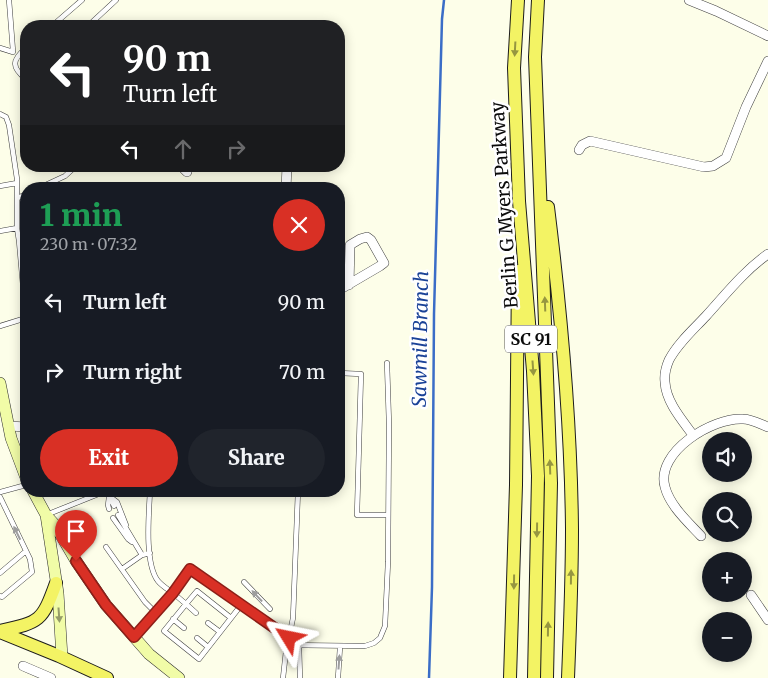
<!DOCTYPE html>
<html lang="en">
<head>
<meta charset="utf-8">
<style>
  body { margin:0; font-family:Merriweather,serif; background:#20242c; color:#f1f3f6; height:100vh; display:flex; flex-direction:column; font-size:19px; white-space:nowrap }
  * { box-sizing:border-box; margin:0 }
  p { font-size:16px; color:#9ea1a6 }
  .icon { flex:none; width:28px; height:28px; fill:none; stroke:currentColor; stroke-width:2; stroke-linecap:round; stroke-linejoin:round }
  .map { position:relative; flex:1; overflow:hidden }
  .side { position:absolute; left:20px; top:182px; width:325px; height:315px; display:flex; flex-direction:column; background:#171b24; border-radius:20px; box-shadow:0 2px 12px #0003 }
  .side>* { flex:none }
  .top-card { position:absolute; left:20px; top:20px; width:325px; height:152px; border-radius:20px; box-shadow:0 2px 12px #0003; background:#202124; color:#fff; overflow:hidden }
  .controls { position:absolute; left:702px; top:432px; display:grid; gap:10px }
  .controls a { display:grid; place-items:center; width:50px; height:50px; border-radius:50%; background:#171b24; box-shadow:0 2px 12px #0003; font-size:25px }
  .pin { position:absolute; display:grid; place-items:center; width:42px; height:42px; color:#fff; margin:-51px -21px; border-radius:50% 50% 50% 0; rotate:-45deg; box-shadow:0 0 5px #0007 }
  .pin .icon { rotate:45deg }
  .me { position:absolute; width:55px; margin:-28px; rotate:305deg; stroke-linejoin:round; filter:drop-shadow(0 0 4px #0008) }
  .turn { display:flex; align-items:center; gap:18px; height:105px; padding:0 20px; font-size:22px }
  .turn .icon { width:65px; height:65px; stroke-width:2.5 }
  .turn b { display:block; font-size:35px; line-height:42px }
  .lanes { display:flex; align-items:center; height:48px; padding:0 20px; background:#0003; justify-content:center; gap:25px; direction:ltr }
  .lanes .off { opacity:.35 }
  .round { display:grid; place-items:center; flex:none; width:52px; height:52px; border-radius:26px; background:#20242c }
  .headline { display:flex; align-items:center; justify-content:space-between; height:85px; padding:0 20px }
  h1 { font-size:30px; font-weight:800; line-height:38px; color:#1e9e55 }
  .primary-button { display:flex; gap:10px; margin-top:auto; padding:10px 20px }
  .primary-button a { flex:1; height:58px; border-radius:30px; background:#d93025; color:#fff; font-size:20px; font-weight:800; line-height:58px; text-align:center }
  .primary-button a+a { background:#20242c; color:#f1f3f6 }
  ul { padding:0; list-style:none }
  li { display:flex; align-items:center; gap:15px; height:70px; padding:0 20px }
  li div { flex:1 }
  li b { display:block; font-size:19px }
  li em { font-style:normal }
  .map>svg:first-child { display:block }
  .lines { fill:none; stroke-linecap:round; stroke-linejoin:round }
  .stream { stroke:#3a6dc7; stroke-width:2.5 }
  .service-casing { stroke:#3e3e3e; stroke-width:5.5 }
  .minor-casing { stroke:#3e3e3e; stroke-width:10 }
  .secondary-casing { stroke:#2d2d2d; stroke-width:12 }
  .primary-casing { stroke:#1c1c1c; stroke-width:14 }
  .service { stroke:#fff; stroke-width:4.5 }
  .minor { stroke:#fff; stroke-width:9 }
  .secondary { stroke:#f1fca7; stroke-width:11 }
  .primary { stroke:#f3f364; stroke-width:12 }
  .oneway { fill:#969640 }
  .oneway2 { fill:#9d9d9d }
  .oneway3 { fill:#959c69 }
  .route-casing { stroke:#8d1f18; stroke-width:12 }
  .route { stroke:#d93025; stroke-width:9 }
  .labels { text-anchor:middle; dominant-baseline:central; stroke-width:5; stroke-linejoin:round; paint-order:stroke }
  .shield { fill:#fff; stroke:#545454; stroke-width:1 }
  .shield-label { font-size:16px; font-weight:bold; fill:#0b0b0b }
  .street-label { font-size:18px; fill:#0b0b0b; stroke:#fff }
  .water-label { font-size:19px; font-style:italic; fill:#1a4297; stroke:#fff }
</style>
</head>
<body>
<div class="map">
<svg width="768" height="678" viewBox="0 0 768 678">
  <rect width="100%" height="100%" fill="#fdfee9"/>
  <g class="lines">
    <!-- stream -->
    <path class="stream" d="M429 678 432 587 434 314 442 19 444 0"/>
    <defs>
      <path id="service" d="M9 0 13 51
        M52 26 82 0
        M88 26 116 0
        M0 48 13 52
        M26 48C12 60 11 67 26 79
        M0 114 6 117 9 125 17 179V228L0 231
        M0 186 17 183
        M37 189 65 176 76 166
        M18 198 26 194
        M17 228 19 241 26 238
        M19 241 23 286
        M0 326 26 318
        M339 373 361 374 357 515H387
        M0 492 26 485
        M109 496 117 502 126 525
        M0 497 30 559 32 572 2 597 0 596
        M109 497 108 505 109 509
        M110 497 114 506
        M46 515 106 491
        M118 515 142 555
        M113 518 128 539 132 542
        M106 547 145 602 156 613
        M122 569 142 555 150 553
        M0 573 26 551
        M244 582 270 609
        M242 604 199 659 164 631 186 604 173 593 190 569 197 572 289 638
        M196 613 186 604 197 591 231 618
        M173 619 184 628
        M208 623 220 632
        M135 636 173 593C169 590 162 586 158 581 144 563 149 513 150 491
        M197 638 208 647
        M287 645 365 646 374 643 380 638 385 626 388 562 389 424 387 363
        M299 645 300 678
        M283 678 286 651 293 618 298 491
        M338 678 340 647"/>
      <path id="minor" d="M689 0 716 11 768 36
        M579 150 582 145 590 141 704 167 713 166 726 158 746 107 768 61
        M181 166 187 172
        M286 189 287 166
        M339 290 380 266 384 263 371 240 367 237 360 239 350 245 349 285
        M9 426 26 427
        M693 435C682 420 666 402 665 382 664 374 666 367 669 360 678 343 693 330 706 316 726 294 744 271 768 254
        M701 536C688 522 670 506 665 487 655 452 713 417 743 419 751 419 760 424 768 427
        M751 595 768 620
        M23 666 51 678"/>
      <path id="secondary" d="M0 383 11 438 26 478
        M33 491 46 515 55 525 76 561 106 605 149 654 179 678
        M46 515 58 593 62 657"/>
      <path id="primary" d="M518 0 514 68 519 201 533 371 538 476 534 678
        M538 0 535 57 551 483 547 678
        M548 207C561 312 571 423 572 529 572 579 570 629 568 678
        M0 631C40 622 42 622 56 583
        M0 632 59 656 107 678
        M510 678 516 485 518 271"/>
    </defs>
    <!-- service casing -->
    <use href="#service" class="service-casing"/>
    <!-- minor casing -->
    <use href="#minor" class="minor-casing"/>
    <!-- secondary casing -->
    <use href="#secondary" class="secondary-casing"/>
    <!-- primary casing -->
    <use href="#primary" class="primary-casing"/>
    <!-- service -->
    <use href="#service" class="service"/>
    <!-- minor -->
    <use href="#minor" class="minor"/>
    <!-- secondary -->
    <use href="#secondary" class="secondary"/>
    <!-- primary -->
    <use href="#primary" class="primary"/>
  </g>
  <!-- one-way arrows -->
  <defs><path id="oneway-solid" d="M-6-.8H1V-3.2L6.5 0L1 3.2V.8H-6Z" transform="scale(1.25)"/></defs>
  <g class="oneway">
    <use href="#oneway-solid" transform="translate(515 49) rotate(93)"/>
    <use href="#oneway-solid" transform="translate(545 304) rotate(-92)"/>
    <use href="#oneway-solid" transform="translate(533 368) rotate(86)"/>
    <use href="#oneway-solid" transform="translate(550 467) rotate(-92)"/>
    <use href="#oneway-solid" transform="translate(537 530) rotate(91)"/>
    <use href="#oneway-solid" transform="translate(571 577) rotate(-89)"/>
    <use href="#oneway-solid" transform="translate(514 582) rotate(91)"/>
    <use href="#oneway-solid" transform="translate(548 629) rotate(-89)"/>
  </g>
  <g class="oneway2">
    <use href="#oneway-solid" transform="translate(17 533) rotate(-116)"/>
    <use href="#oneway-solid" transform="translate(257 596) rotate(-133)"/>
    <use href="#oneway-solid" transform="translate(339 662) rotate(-86)"/>
  </g>
  <use class="oneway3" href="#oneway-solid" transform="translate(59 615) rotate(86)"/>
  <g class="lines">
    <defs>
      <path id="route" d="M76 561 106 605 134 637 173 593 190 569 289 638"/>
    </defs>
    <!-- route casing -->
    <use href="#route" class="route-casing"/>
    <!-- route -->
    <use href="#route" class="route"/>
  </g>
  <g class="labels">
    <!-- shield labels -->
    <rect class="shield" x="505" y="325.5" width="52" height="27" rx="4"/>
    <g class="shield-label">
      <text x="531" y="339">SC 91</text>
    </g>
    <!-- street labels -->
    <g class="street-label">
      <text transform="translate(504 205) rotate(-94)">Berlin G Myers Parkway</text>
    </g>
    <!-- water labels -->
    <g class="water-label">
      <text transform="translate(420 339) rotate(-89)">Sawmill Branch</text>
    </g>
  </g>
</svg>
<div class="controls">
<a><svg class="icon" aria-label="sound" viewBox="0 0 24 24"><path d="M4 9h4l5-4v14l-5-4H4zM17 9q2 3 0 6"/></svg></a>
<a><svg class="icon" aria-label="search" viewBox="0 0 24 24"><circle cx="10" cy="10" r="6"/><path d="M15 15l6 6"/></svg></a>
<a>+</a>
<a>−</a>
</div>
<div class="pin" style="left:76px;top:561px;background:#d93025"><svg class="icon" aria-label="arrive" viewBox="0 0 24 24"><path d="M6 21V4h12l-3 4 3 4H6"/></svg></div>
<svg class="me" style="left:289px;top:638px" viewBox="-20 -20 40 40"><path d="M0-17L14 15 0 8-14 15z" fill="#d93025" stroke="#fff" stroke-width="4"/></svg>
<div class="top-card">
<div class="turn"><svg class="icon" aria-label="left" viewBox="0 0 24 24"><path d="M17 20v-9H6M10 6l-5 5 5 5"/></svg><div><b>90 m</b>Turn left</div></div>
<div class="lanes"><svg class="icon" aria-label="left" viewBox="0 0 24 24"><path d="M17 20v-9H6M10 6l-5 5 5 5"/></svg><svg class="icon off" aria-label="ahead" viewBox="0 0 24 24"><path d="M12 20V5M6 11l6-6 6 6"/></svg><svg class="icon off" aria-label="right" viewBox="0 0 24 24"><path d="M7 20v-9h11M14 6l5 5-5 5"/></svg></div>
</div>
<section class="side">
<div class="headline"><div><h1>1 min</h1><p>230 m · 07:32</p></div><a class="round" style="background:#d93025;color:#fff"><svg class="icon" aria-label="close" viewBox="0 0 24 24"><path d="M6 6l12 12M18 6L6 18"/></svg></a></div>
<ul>
<li><svg class="icon" aria-label="left" viewBox="0 0 24 24"><path d="M17 20v-9H6M10 6l-5 5 5 5"/></svg><div><b>Turn left</b></div><em>90 m</em></li>
<li><svg class="icon" aria-label="right" viewBox="0 0 24 24"><path d="M7 20v-9h11M14 6l5 5-5 5"/></svg><div><b>Turn right</b></div><em>70 m</em></li>
</ul>
<div class="primary-button"><a>Exit</a><a>Share</a></div>
</section>
</div>
</body>
</html>
